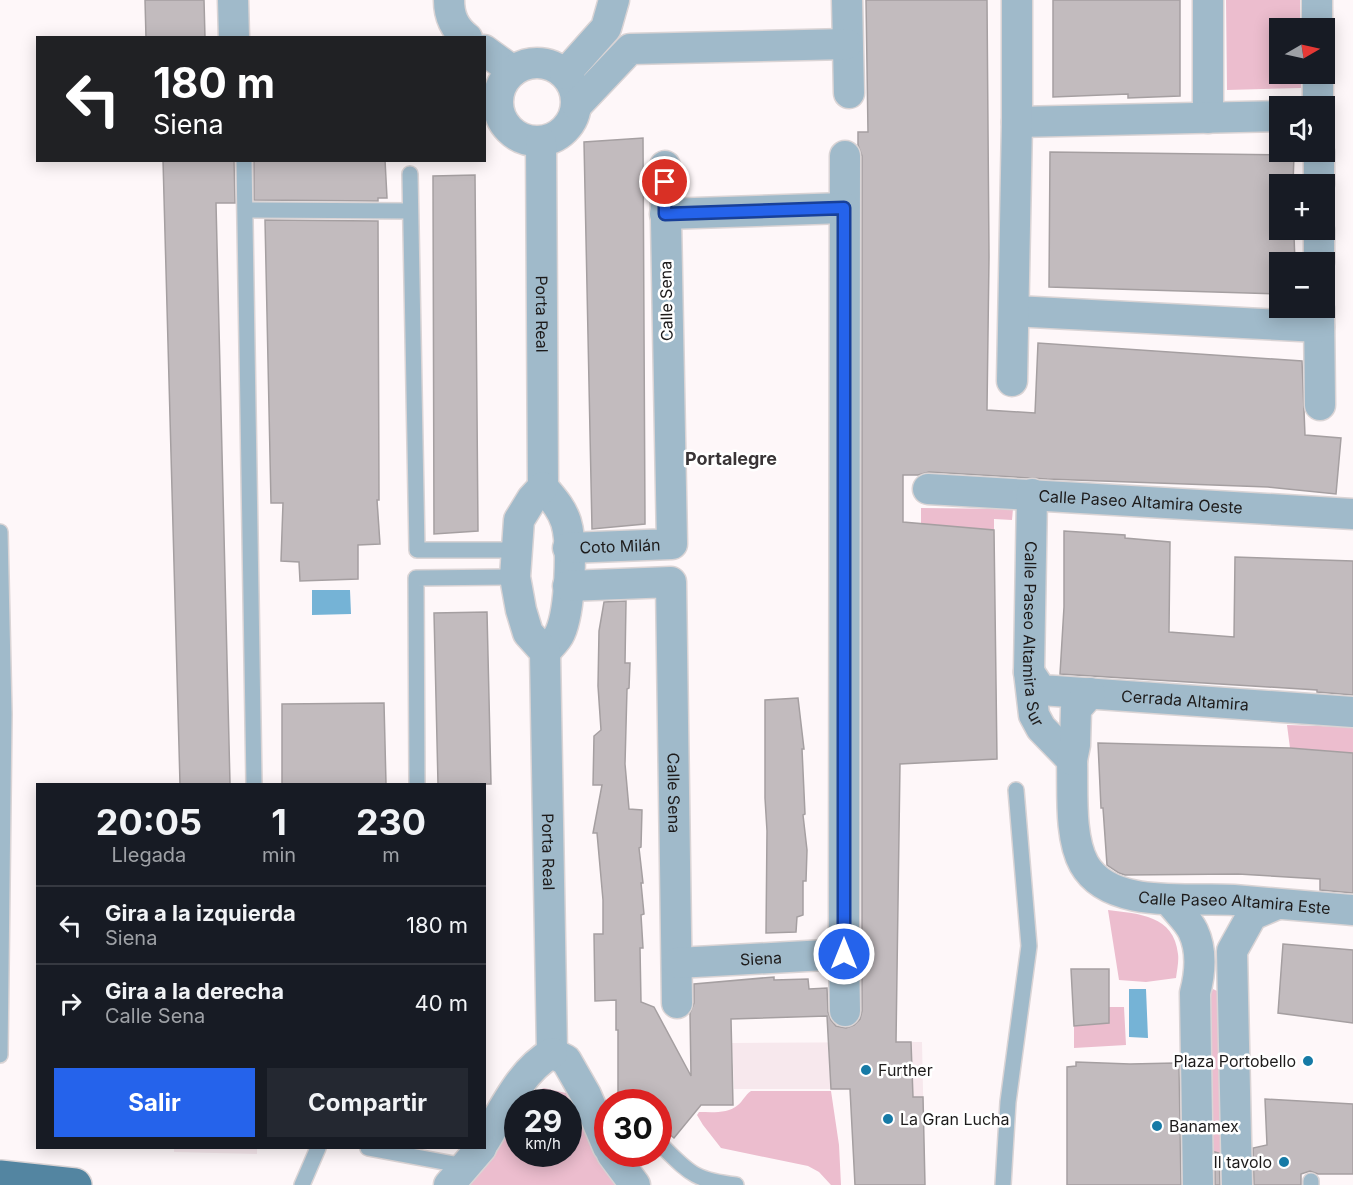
<!DOCTYPE html>
<html lang="es">
<head>
<meta charset="utf-8">
<style>
  body { margin:0; font-family:Inter,sans-serif; background:#242831; color:#f1f3f6; height:100vh; display:flex; flex-direction:column; font-size:22px; white-space:nowrap }
  * { box-sizing:border-box; margin:0 }
  p { font-size:20px; color:#9ea1a6 }
  .icon { flex:none; width:33px; height:33px; fill:none; stroke:currentColor; stroke-width:2; stroke-linecap:round; stroke-linejoin:round }
  .map { position:relative; flex:1; overflow:hidden }
  .side { position:absolute; left:36px; top:783px; width:450px; height:366px; display:flex; flex-direction:column; background:#171b24; border-radius:0px; box-shadow:0 3px 15px #0003 }
  .side>* { flex:none }
  .top-card { position:absolute; left:36px; top:36px; width:450px; height:126px; border-radius:0px; box-shadow:0 3px 15px #0003; background:#202124; color:#fff; overflow:hidden }
  .needle { width:39px; rotate:81deg }
  .buttons { position:absolute; left:1269px; top:18px; display:grid; gap:12px }
  .buttons a { display:grid; place-items:center; width:66px; height:66px; border-radius:0px; background:#171b24; box-shadow:0 3px 15px #0003; font-size:30px }
  .speed { position:absolute; left:504px; top:1089px; display:flex; gap:12px; font-size:30px; font-weight:700; text-align:center }
  .speed>* { display:grid; place-content:center; width:78px; height:78px; border-radius:50%; background:#171b24; box-shadow:0 3px 15px #0003; line-height:1 }
  .speed small { font-size:15px; font-weight:400 }
  .speed .limit { border:9px solid #d22; background:#fff; color:#111 }
  .pin { position:absolute; display:grid; place-items:center; width:51px; height:51px; color:#fff; margin:-26px; border:3px solid #fff; border-radius:50%; box-shadow:0 2px 6px #0007 }
  .me { position:absolute; width:66px; margin:-33px; rotate:0deg; stroke-linejoin:round; filter:drop-shadow(0 0 4px #0008) }
  .turn { display:flex; align-items:center; gap:21px; height:126px; padding:0 18px; font-size:27px }
  .turn .icon { width:78px; height:78px; stroke-width:2.5 }
  .turn b { display:block; font-size:42px; line-height:51px }
  .eta { display:flex; justify-content:space-evenly; align-items:center; height:102px; text-align:center }
  .eta b { font-size:36px; font-weight:700; line-height:42px }
  .action { display:flex; gap:12px; margin-top:auto; padding:12px 18px }
  .action a { flex:1; height:69px; border-radius:0px; background:#2563eb; color:#fff; font-size:24px; font-weight:700; line-height:69px; text-align:center }
  .action a+a { background:#242831; color:#f1f3f6 }
  ul { padding:0; list-style:none }
  li { display:flex; align-items:center; gap:18px; height:78px; padding:0 18px; border-top:2px solid #363941 }
  li div { flex:1 }
  li b { display:block; font-size:22px }
  li em { font-style:normal }
  .map>svg:first-child { display:block }
  .built { fill:#f7e8ed }
  .green { fill:#ecbdce }
  .water { fill:#75b3d6 }
  .building { fill:#c2bbbe; stroke:#a59fa1; stroke-width:1.5 }
  .lines { fill:none; stroke-linecap:round; stroke-linejoin:round }
  .lane-casing { stroke:#dad4d5; stroke-width:18 }
  .street-casing { stroke:#dad4d5; stroke-width:33 }
  .primary-casing { stroke:#dad4d5; stroke-width:36 }
  .lane { stroke:#a0baca; stroke-width:15 }
  .street { stroke:#a0baca; stroke-width:30 }
  .primary { stroke:#5385a1; stroke-width:33 }
  .route-casing { stroke:#184099; stroke-width:15 }
  .route { stroke:#2563eb; stroke-width:10 }
  .poi-dot { fill:#167aa6; stroke:#fff; stroke-width:2 }
  .labels { text-anchor:middle; dominant-baseline:central; stroke-width:5; stroke-linejoin:round; paint-order:stroke }
  .street-label { font-size:16px; fill:#1d1b1b; stroke:#fff }
  .poi-label { font-size:16px; fill:#1d1b1b; stroke:#fff; text-anchor:start }
  .neighbourhood-label { font-size:18px; font-weight:bold; fill:#393436; stroke:#fff }
</style>
</head>
<body>
<div class="map">
<svg width="1353" height="1185" viewBox="0 0 1353 1185">
  <rect width="100%" height="100%" fill="#fef7f9"/>
  <!-- built -->
  <path class="built" d="M922 1042 925 1185H855L850 1089H734L732 1043Z
    M174 1148H257V1154L174 1152Z"/>
  <!-- green -->
  <path class="green" d="M1226 0H1300V28H1280V74H1301V88L1227 90Z
    M921 508 1013 509 1012 520 994 519V530L921 524Z
    M1287 725 1353 727V753L1290 748Z
    M1108 910C1139 914 1174 915 1178 954 1179 961 1177 970 1176 978L1146 982 1119 980Z
    M1213 989 1217 991 1220 1029 1222 1153 1213 1152 1210 996Z
    M1109 1007H1124L1126 1045 1074 1048V1026L1109 1023Z
    M544 1088 566 1093 594 1150 618 1185H464L517 1105 518 1154H568V1102H519L525 1096Z
    M751 1091H831L839 1145 841 1185H831L819 1172 808 1166 721 1148 703 1125 697 1115 699 1112C711 1112 728 1114 738 1105 743 1101 745 1095 751 1091Z"/>
  <!-- water -->
  <path class="water" d="M312 590H350L351 614 312 615Z
    M1129 989H1146L1148 1038 1129 1037Z"/>
  <!-- building -->
  <path class="building" d="M145 0H204L205 38H146Z
    M866 0H987L989 257 987 410 1035 413 1038 343 1302 361 1305 435 1341 438 1336 494 1268 487 1047 479 929 472 918 475H903V522L994 530 997 759 900 764 896 1042H911L913 1097H923L925 1185H855L850 1089H831L827 1016 731 1019 733 1105H701L674 1138 658 1125V1102H642L630 1092H618V1030H616V1000L595 1001 594 934H603V900L597 833H593L602 785H593L594 736 601 730 598 686 599 631 604 602 626 601 625 663H630L629 688 627 689 625 764 629 809 642 810 641 847 639 848 643 883H641L644 914 641 915 643 948H640L641 1002 654 1007 691 1076 690 1013 694 1003V984L774 977V980L808 979 809 989 827 988 828 1012 831 1020 836 1026 846 1028 854 1025 860 1019 862 1011V156L858 145V132H868Z
    M1053 0H1180V96L1128 98V94L1053 97Z
    M643 138 645 524 592 529 584 142Z
    M1050 152 1294 155 1293 184H1280V236H1294L1295 262H1280V294L1049 287Z
    M163 160H234L235 203H216L230 784H180Z
    M254 160H385L387 198H378V201L254 200Z
    M475 175 478 531 434 534 433 176Z
    M265 220 378 221 379 500H377L380 544 358 545V579L300 581 299 562 281 561 283 503H271Z
    M1064 531 1125 535V538L1170 542 1169 632 1234 637 1235 557 1353 561V695L1317 692V690L1060 674 1064 607Z
    M487 612 491 784H438L434 613Z
    M798 698 804 749H802L805 814 803 815 807 850 806 881H803V915L797 917 796 932 766 933 767 831 765 798V700Z
    M384 703 386 784H282V704Z
    M1098 743 1290 748 1353 753V893L1320 890V879L1238 874 1125 875 1119 873 1107 865 1103 808H1101Z
    M1283 944 1353 950V1023L1278 1013Z
    M1071 969H1109V1023L1074 1026Z
    M1076 1062 1130 1064 1175 1063V1066H1179L1181 1185H1067V1067L1076 1066Z
    M1265 1099 1353 1104V1174H1318L1310 1171 1301 1174V1185H1254L1253 1148 1267 1145Z
    M1215 1152 1219 1153 1220 1185H1215Z"/>
  <g class="lines">
    <defs>
      <path id="lane" d="M244 160 254 784
        M410 174 417 550H516
        M245 210 410 211
        M0 532 4 714 0 1055
        M417 784 416 578 515 577
        M658 1142C689 1172 692 1180 736 1185
        M368 1148 465 1166
        M302 1185 318 1148
        M1003 1185 1008 1102 1029 946 1016 790
        M1311 1185V1181"/>
      <g id="street">
        <path d="M233 0 234 38"/>
        <path d="M449 0C449 16 454 28 467 38"/>
        <path d="M847 0 849 93"/>
        <path d="M1208 0V118"/>
        <path d="M1317 0V28"/>
        <path d="M484 50 513 71"/>
        <circle cx="537" cy="102" r="39"/>
        <path d="M565 74 606 28 614 0"/>
        <path d="M1318 74V106"/>
        <path d="M577 105 630 49 847 44"/>
        <path d="M1017 122 1280 116"/>
        <path id="s1" d="M541 142 543 487C552 498 561 507 566 522 573 545 570 611 560 633 557 640 550 646 545 652"/>
        <path d="M1319 152V184"/>
        <path d="M845 156 844 954 845 1011"/>
        <path d="M665 214 844 208"/>
        <path d="M1319 230V262"/>
        <path d="M1319 309 1320 405"/>
        <path d="M1014 311 1319 327"/>
        <path d="M1012 381 1017 122V0"/>
        <path id="s2" d="M543 487 532 499 519 520 515 577 521 610 528 633 545 652 552 1053"/>
        <path id="s3" d="M928 489 1353 514"/>
        <path id="s4" d="M1032 494 1029 672 1034 715 1041 728 1072 760C1073 790 1069 837 1084 864 1110 910 1189 897 1234 900 1273 903 1313 907 1353 910"/>
        <path id="s5" d="M568 548 672 544 665 166"/>
        <path id="s6" d="M568 586 671 582 677 1003"/>
        <path id="s7" d="M1029 672 1041 690 1353 712"/>
        <path d="M1072 760 1075 745 1076 709 1090 693"/>
        <path d="M1169 900C1176 910 1188 920 1193 931 1202 950 1200 974 1195 993L1198 1185"/>
        <path id="s8" d="M677 963 844 954"/>
        <path d="M552 1053 566 1060 586 1095 608 1147"/>
        <path d="M484 1142C503 1111 520 1071 552 1053"/>
        <path d="M612 1154 635 1185"/>
        <path d="M449 1185 481 1148"/>
        <path d="M1237 1185 1232 951 1252 915 1275 905"/>
      </g>
      <path id="primary" d="M0 1177 75 1185"/>
    </defs>
    <!-- lane casing -->
    <use href="#lane" class="lane-casing"/>
    <!-- street casing -->
    <use href="#street" class="street-casing"/>
    <!-- primary casing -->
    <use href="#primary" class="primary-casing"/>
    <!-- lane -->
    <use href="#lane" class="lane"/>
    <!-- street -->
    <use href="#street" class="street"/>
    <!-- primary -->
    <use href="#primary" class="primary"/>
  </g>
  <g class="lines">
    <defs>
      <path id="route" d="M665 182V214L844 208V954"/>
    </defs>
    <!-- route casing -->
    <use href="#route" class="route-casing"/>
    <!-- route -->
    <use href="#route" class="route"/>
  </g>
  <!-- markers -->
  <g class="poi-dot">
    <circle cx="1308" cy="1061" r="6"/>
    <circle cx="866" cy="1070" r="6"/>
    <circle cx="888" cy="1119" r="6"/>
    <circle cx="1157" cy="1126" r="6"/>
    <circle cx="1284" cy="1162" r="6"/>
  </g>
  <g class="labels">
    <!-- street labels -->
    <g class="street-label">
      <text transform="translate(666 301) rotate(-91)">Calle Sena</text>
      <text stroke="none"><textPath href="#s1" startOffset="172">Porta Real</textPath></text>
      <text stroke="none"><textPath href="#s3" startOffset="213">Calle Paseo Altamira Oeste</textPath></text>
      <text stroke="none"><textPath href="#s5" startOffset="52">Coto Milán</textPath></text>
      <text stroke="none"><textPath href="#s4" startOffset="140">Calle Paseo Altamira Sur</textPath></text>
      <text stroke="none"><textPath href="#s7" startOffset="166">Cerrada Altamira</textPath></text>
      <text stroke="none"><textPath href="#s6" startOffset="314">Calle Sena</textPath></text>
      <text stroke="none"><textPath href="#s2" startOffset="381">Porta Real</textPath></text>
      <text stroke="none"><textPath href="#s4" startOffset="548">Calle Paseo Altamira Este</textPath></text>
      <text stroke="none"><textPath href="#s8" startOffset="84">Siena</textPath></text>
    </g>
    <!-- poi labels -->
    <g class="poi-label">
      <text x="1296" y="1061" text-anchor="end">Plaza Portobello</text>
      <text x="878" y="1070">Further</text>
      <text x="900" y="1119">La Gran Lucha</text>
      <text x="1169" y="1126">Banamex</text>
      <text x="1272" y="1162" text-anchor="end">Il tavolo</text>
    </g>
    <!-- neighbourhood labels -->
    <g class="neighbourhood-label">
      <text x="731" y="458">Portalegre</text>
    </g>
  </g>
</svg>
<div class="buttons">
<a><svg class="needle" viewBox="-14 -14 28 28"><path d="M0-13l5 13h-10z" fill="#e53935"/><path d="M0 13l5-13h-10z" fill="#9ea1a6"/></svg></a>
<a><svg class="icon" aria-label="sound" viewBox="0 0 24 24"><path d="M4 9h4l5-4v14l-5-4H4zM17 9q2 3 0 6"/></svg></a>
<a>+</a>
<a>−</a>
</div>
<div class="speed"><div>29<small>km/h</small></div><div class="limit">30</div></div>
<div class="pin" style="left:665px;top:182px;background:#d93025"><svg class="icon" aria-label="arrive" viewBox="0 0 24 24"><path d="M6 21V4h12l-3 4 3 4H6"/></svg></div>
<svg class="me" style="left:844px;top:954px" viewBox="-20 -20 40 40"><circle r="17" fill="#2563eb" stroke="#fff" stroke-width="3"/><path d="M0-11L8 9 0 5-8 9z" fill="#fff"/></svg>
<div class="top-card">
<div class="turn"><svg class="icon" aria-label="left" viewBox="0 0 24 24"><path d="M17 20v-9H6M10 6l-5 5 5 5"/></svg><div><b>180 m</b>Siena</div></div>
</div>
<section class="side">
<div class="eta">
<div><b>20:05</b><p>Llegada</p></div>
<div><b>1</b><p>min</p></div>
<div><b>230</b><p>m</p></div>
</div>
<ul>
<li><svg class="icon" aria-label="left" viewBox="0 0 24 24"><path d="M17 20v-9H6M10 6l-5 5 5 5"/></svg><div><b>Gira a la izquierda</b><p>Siena</p></div><em>180 m</em></li>
<li><svg class="icon" aria-label="right" viewBox="0 0 24 24"><path d="M7 20v-9h11M14 6l5 5-5 5"/></svg><div><b>Gira a la derecha</b><p>Calle Sena</p></div><em>40 m</em></li>
</ul>
<div class="action"><a>Salir</a><a>Compartir</a></div>
</section>
</div>
</body>
</html>
